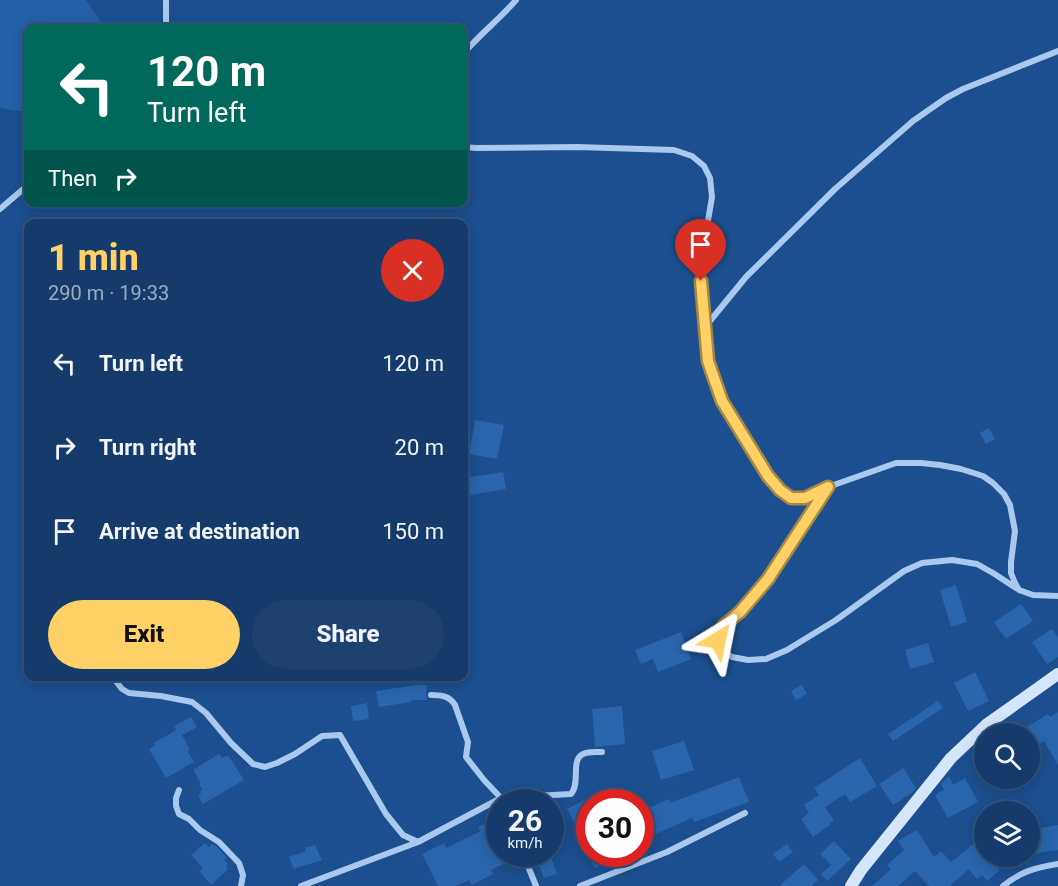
<!DOCTYPE html>
<html lang="en">
<head>
<meta charset="utf-8">
<style>
  body { margin:0; font-family:Roboto,sans-serif; background:#1d4271; color:#f1f3f6; height:100vh; display:flex; flex-direction:column; font-size:22px; white-space:nowrap }
  * { box-sizing:border-box; margin:0 }
  p { font-size:20px; color:#9dadc1 }
  .icon { flex:none; width:33px; height:33px; fill:none; stroke:currentColor; stroke-width:2; stroke-linecap:round; stroke-linejoin:round }
  .map { position:relative; flex:1; overflow:hidden }
  .side { position:absolute; left:24px; top:219px; width:444px; height:462px; display:flex; flex-direction:column; background:#143b6b; border-radius:12px; box-shadow:0 3px 15px #0003,0 0 0 2px #33557e }
  .side>* { flex:none }
  .hud { position:absolute; left:24px; top:24px; width:444px; height:183px; border-radius:12px; box-shadow:0 3px 15px #0003,0 0 0 2px #33557e; background:#00695c; color:#fff; overflow:hidden }
  .controls { position:absolute; left:974px; top:723px; display:grid; gap:12px }
  .controls a { display:grid; place-items:center; width:66px; height:66px; border-radius:50%; background:#143b6b; box-shadow:0 3px 15px #0003,0 0 0 2px #33557e; font-size:30px }
  .speed { position:absolute; left:486px; top:789px; display:flex; gap:12px; font-size:30px; font-weight:700; text-align:center }
  .speed>* { display:grid; place-content:center; width:78px; height:78px; border-radius:50%; background:#143b6b; box-shadow:0 3px 15px #0003,0 0 0 2px #33557e; line-height:1 }
  .speed small { font-size:15px; font-weight:400 }
  .speed .limit { border:9px solid #d22; background:#fff; color:#111 }
  .pin { position:absolute; display:grid; place-items:center; width:51px; height:51px; color:#fff; margin:-62px -26px; border-radius:50% 50% 50% 0; rotate:-45deg; box-shadow:0 0 6px #0007 }
  .pin .icon { rotate:45deg }
  .me { position:absolute; width:66px; margin:-33px; rotate:35deg; stroke-linejoin:round; filter:drop-shadow(0 0 4px #0008) }
  .turn { display:flex; align-items:center; gap:21px; height:126px; padding:0 24px; font-size:27px }
  .turn .icon { width:78px; height:78px; stroke-width:2.5 }
  .turn b { display:block; font-size:42px; line-height:51px }
  .then { display:flex; align-items:center; height:57px; padding:0 24px; background:#0003; gap:12px; font-size:22px }
  .round { display:grid; place-items:center; flex:none; width:63px; height:63px; border-radius:32px; background:#1d4271 }
  .head { display:flex; align-items:center; justify-content:space-between; height:102px; padding:0 24px }
  h1 { font-size:36px; font-weight:800; line-height:45px; color:#ffd166 }
  .cta { display:flex; gap:12px; margin-top:auto; padding:12px 24px }
  .cta a { flex:1; height:69px; border-radius:36px; background:#ffd166; color:#111; font-size:24px; font-weight:800; line-height:69px; text-align:center }
  .cta a+a { background:#1d4271; color:#f1f3f6 }
  ul { padding:0; list-style:none }
  li { display:flex; align-items:center; gap:18px; height:84px; padding:0 24px }
  li div { flex:1 }
  li b { display:block; font-size:22px }
  li em { font-style:normal }
  .map>svg:first-child { display:block }
  .green { fill:#2461a8 }
  .building { fill:#2a66ad }
  .lines { fill:none; stroke-linecap:round; stroke-linejoin:round }
  .street { stroke:#a9c9ee; stroke-width:6 }
  .secondary { stroke:#d6e6fa; stroke-width:12 }
  .route-casing { stroke:#a68842; stroke-width:15 }
  .route { stroke:#ffd166; stroke-width:10 }
</style>
</head>
<body>
<div class="map">
<svg width="1058" height="886" viewBox="0 0 1058 886">
  <rect width="100%" height="100%" fill="#1b4f8f"/>
  <!-- green -->
  <path class="green" d="M0 0H86L105 28H28V110L18 111 0 108Z"/>
  <!-- building -->
  <path class="building" d="M475 420 504 425 497 459 469 454Z
    M989 428 995 439 986 444 980 433Z
    M503 472 506 489 464 496V478Z
    M956 585 967 622 951 627 940 590Z
    M1021 604 1033 621 1006 639 994 622Z
    M1052 629 1058 637V657L1047 664 1032 642Z
    M681 632 691 659 658 672 653 659 641 664 635 650Z
    M928 643 934 662 910 669 905 650Z
    M975 672 989 701 968 711 954 683Z
    M417 685H427L426 694 427 700H411V702L379 707 376 691Z
    M802 685 807 694 796 700 791 691Z
    M938 701 943 708 893 741 888 734Z
    M367 703 369 719 353 721 351 706Z
    M622 706 625 744 595 747 592 709Z
    M1058 712V765L1044 741 1038 745 1027 727 1048 714 1050 717Z
    M191 717 197 727 182 735 190 750 188 752 194 762 166 778 149 749 155 746 154 743 176 730 174 726Z
    M684 741 694 770 661 780 652 751Z
    M219 754 222 758 228 755 244 780 203 804 198 796 201 794 200 791 202 790 199 784 201 783 193 770Z
    M860 758 877 786 850 802 845 794 825 807 834 820 829 824 830 825 813 837 801 819 809 813 804 805 819 795 814 788Z
    M903 768 916 788 913 792 893 805 879 784Z
    M949 776 953 785 965 778 978 802 948 818 935 795 944 790 941 784Z
    M739 777 749 802 694 822 692 818 640 841V812L669 799 670 803Z
    M590 797V851L567 809Z
    M500 817V854H518V857L491 870 493 874 472 885 469 880 456 886H438L422 854 444 843 446 848 481 831 478 827Z
    M1058 825V850L1031 854 1029 830Z
    M917 830 934 857 941 851 951 862 977 841 984 849V856H1010L997 865 1000 870 987 881 982 875 977 879 969 869 950 886H929L915 871 898 886H872L891 869 887 865 904 850 898 841Z
    M834 841 851 859 827 881 821 874 831 865 820 854Z
    M205 843 209 847 212 844 216 846 227 858 224 860 228 864 226 866 228 869 211 885 199 871 203 868 191 855Z
    M787 844 793 852 779 862 773 854Z
    M315 845 322 860 294 869 289 857 306 851 305 848Z
    M535 854H550L557 874 544 878Z
    M588 854H626L595 868Z
    M804 864 818 880 811 886H779Z"/>
  <g class="lines">
    <!-- street -->
    <path class="street" d="M166 28V0
      M464 53C480 34 500 19 516 0
      M464 147 476 148 577 147 674 150 692 156 704 166 710 178 712 197 703 250 701 281 708 361 722 401 768 476 780 490 791 498H805L828 487 896 463H921L940 465 961 469 983 476 993 483 1004 494 1010 505 1015 531 1011 562V573L1015 583 1019 590 1033 595 1058 596
      M0 209 28 185
      M705 327 746 277 835 189 913 121 946 98 963 89 1058 51
      M828 487 768 579 740 612 724 625 719 633 718 640 721 650 732 657 748 660 766 659 787 650 836 620 904 571 922 563 952 560 977 564 993 573 1016 588
      M112 676 122 689 129 693 161 696 192 702 206 713 231 743 253 764 265 767 277 763 295 754 322 736 340 735 386 814 403 835 418 842
      M179 790 176 798V806L179 814 189 819 200 830 219 842 239 863 243 875 241 886
      M503 802 501 798 571 794C581 783 570 760 583 754 589 751 596 752 602 752
      M523 854 536 886
      M301 886 418 842 501 798 484 780 466 757 468 742 455 705C450 696 441 695 431 695
      M580 886 667 852 745 813
      M1003 886C1022 871 1034 868 1058 864"/>
    <!-- secondary -->
    <path class="secondary" d="M851 886 861 870 951 758 986 725 1058 674"/>
  </g>
  <g class="lines">
    <defs>
      <path id="route" d="M701 281 708 361 722 401 768 476 780 490 791 498H805L828 487 768 579 740 612 724 625 719 633 718 640"/>
    </defs>
    <!-- route casing -->
    <use href="#route" class="route-casing"/>
    <!-- route -->
    <use href="#route" class="route"/>
  </g>
</svg>
<div class="controls">
<a><svg class="icon" aria-label="search" viewBox="0 0 24 24"><circle cx="10" cy="10" r="6"/><path d="M15 15l6 6"/></svg></a>
<a><svg class="icon" aria-label="layers" viewBox="0 0 24 24"><path d="M12 4l9 5-9 5-9-5zM3 14l9 5 9-5"/></svg></a>
</div>
<div class="speed"><div>26<small>km/h</small></div><div class="limit">30</div></div>
<div class="pin" style="left:701px;top:281px;background:#d93025"><svg class="icon" aria-label="arrive" viewBox="0 0 24 24"><path d="M6 21V4h12l-3 4 3 4H6"/></svg></div>
<svg class="me" style="left:718px;top:640px" viewBox="-20 -20 40 40"><path d="M0-17L14 15 0 8-14 15z" fill="#ffd166" stroke="#fff" stroke-width="4"/></svg>
<div class="hud">
<div class="turn"><svg class="icon" aria-label="left" viewBox="0 0 24 24"><path d="M17 20v-9H6M10 6l-5 5 5 5"/></svg><div><b>120 m</b>Turn left</div></div>
<div class="then">Then<svg class="icon" aria-label="right" viewBox="0 0 24 24"><path d="M7 20v-9h11M14 6l5 5-5 5"/></svg></div>
</div>
<section class="side">
<div class="head"><div><h1>1 min</h1><p>290 m · 19:33</p></div><a class="round" style="background:#d93025;color:#fff"><svg class="icon" aria-label="close" viewBox="0 0 24 24"><path d="M6 6l12 12M18 6L6 18"/></svg></a></div>
<ul>
<li><svg class="icon" aria-label="left" viewBox="0 0 24 24"><path d="M17 20v-9H6M10 6l-5 5 5 5"/></svg><div><b>Turn left</b></div><em>120 m</em></li>
<li><svg class="icon" aria-label="right" viewBox="0 0 24 24"><path d="M7 20v-9h11M14 6l5 5-5 5"/></svg><div><b>Turn right</b></div><em>20 m</em></li>
<li><svg class="icon" aria-label="arrive" viewBox="0 0 24 24"><path d="M6 21V4h12l-3 4 3 4H6"/></svg><div><b>Arrive at destination</b></div><em>150 m</em></li>
</ul>
<div class="cta"><a>Exit</a><a>Share</a></div>
</section>
</div>
</body>
</html>
